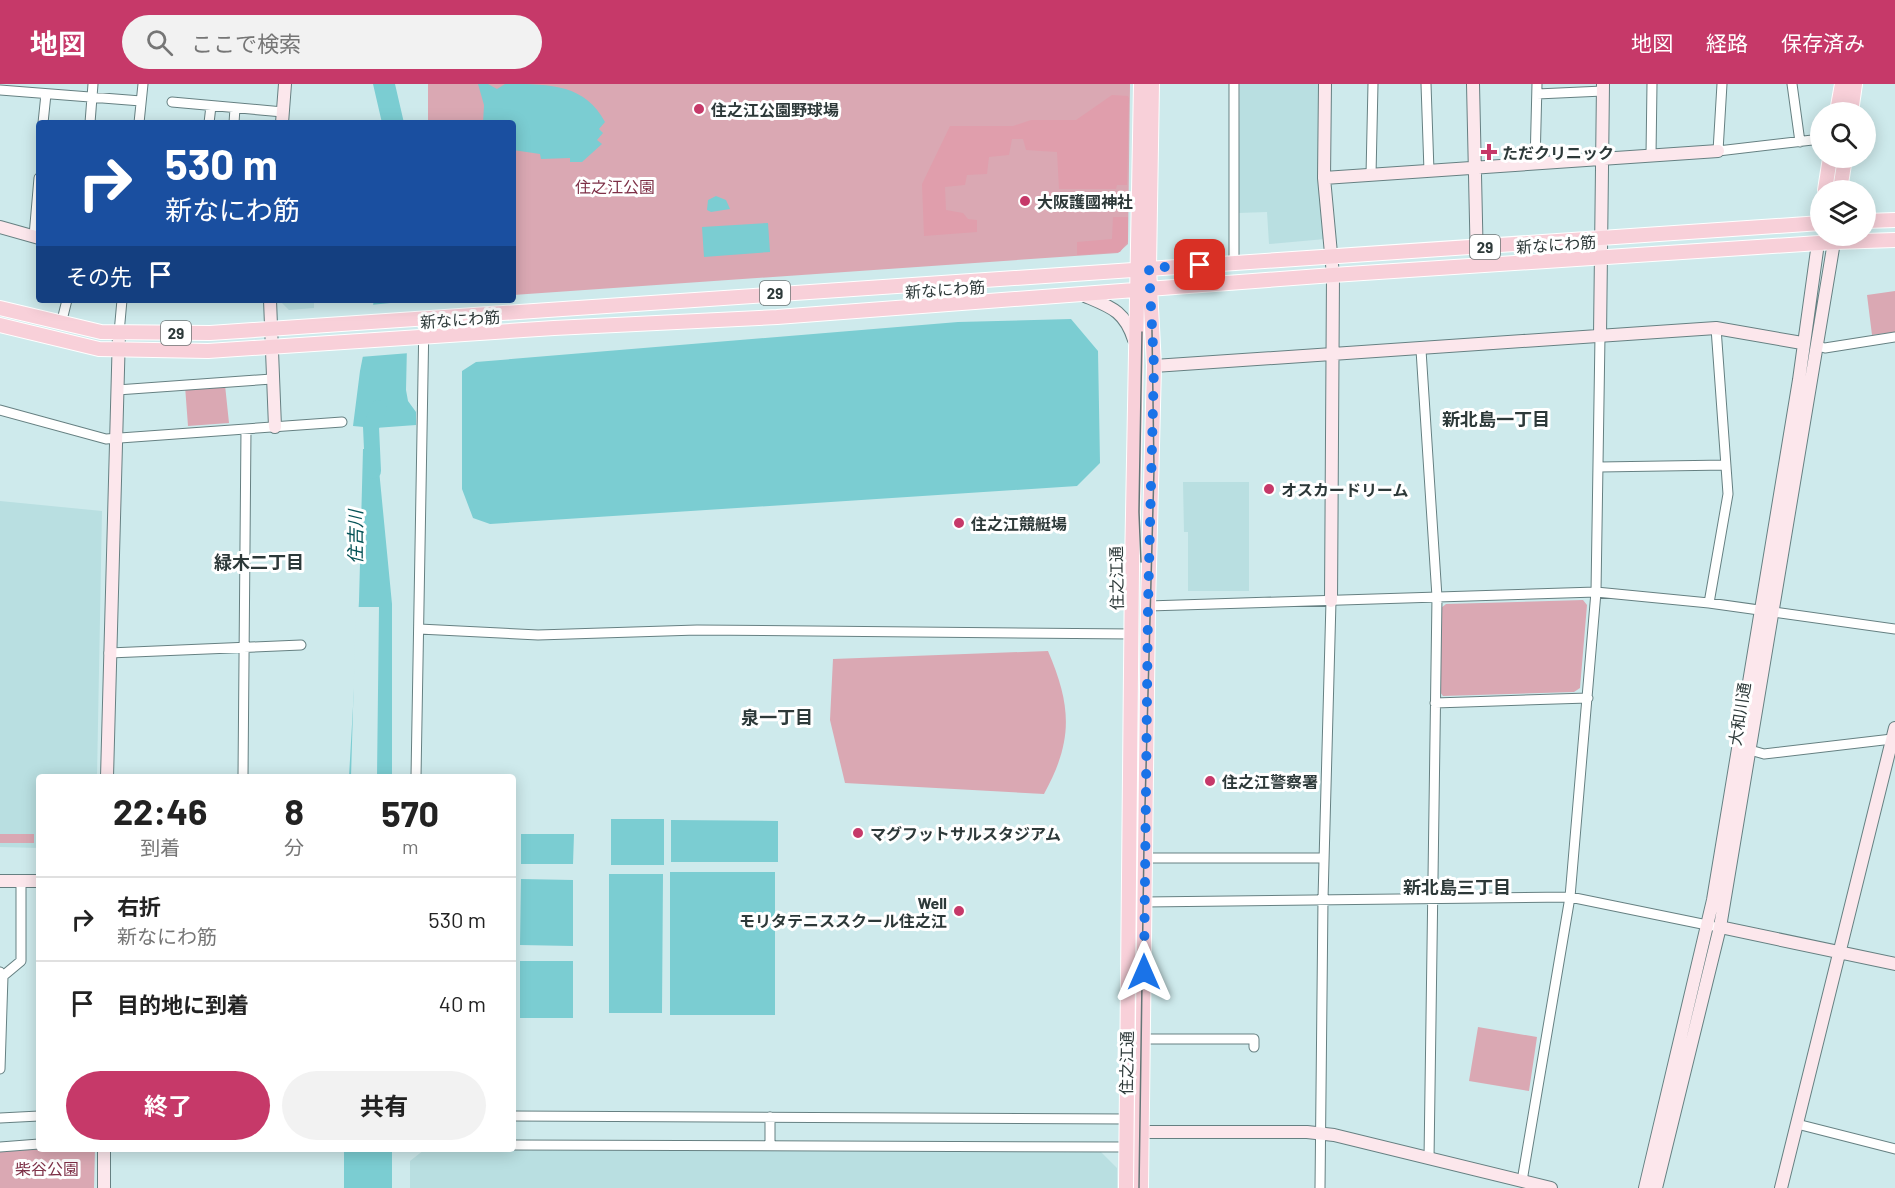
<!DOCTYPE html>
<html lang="ja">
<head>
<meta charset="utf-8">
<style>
  body { margin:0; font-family:Barlow,"Noto Sans JP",sans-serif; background:#f2f2f2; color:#222; height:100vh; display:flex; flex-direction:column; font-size:22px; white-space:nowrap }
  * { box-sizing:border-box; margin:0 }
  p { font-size:20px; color:#767676 }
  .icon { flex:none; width:33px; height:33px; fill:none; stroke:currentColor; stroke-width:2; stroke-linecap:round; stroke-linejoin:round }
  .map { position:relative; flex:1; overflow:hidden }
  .side { position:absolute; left:36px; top:690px; width:480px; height:378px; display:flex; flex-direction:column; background:#fff; border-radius:6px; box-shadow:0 3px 15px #0003 }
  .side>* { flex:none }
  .hud { position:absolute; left:36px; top:36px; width:480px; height:183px; border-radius:6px; box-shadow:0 3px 15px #0003; background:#1a4fa0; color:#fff; overflow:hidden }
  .buttons { position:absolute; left:1810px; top:18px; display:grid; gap:12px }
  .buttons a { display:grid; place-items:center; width:66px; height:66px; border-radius:50%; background:#fff; box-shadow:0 3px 15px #0003; font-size:30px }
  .pin { position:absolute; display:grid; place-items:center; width:51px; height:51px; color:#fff; margin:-26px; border-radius:12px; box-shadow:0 3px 9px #0006 }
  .me { position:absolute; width:66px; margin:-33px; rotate:0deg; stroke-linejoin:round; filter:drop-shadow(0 0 4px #0008) }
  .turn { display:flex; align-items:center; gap:21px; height:126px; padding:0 30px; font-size:27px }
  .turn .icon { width:78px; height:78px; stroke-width:2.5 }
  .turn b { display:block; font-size:42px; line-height:51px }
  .then { display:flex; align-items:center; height:57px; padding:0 30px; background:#0003; gap:12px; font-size:22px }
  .eta { display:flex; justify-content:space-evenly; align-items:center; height:102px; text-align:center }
  .eta b { font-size:36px; font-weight:700; line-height:42px }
  .action { display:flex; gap:12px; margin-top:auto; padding:12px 30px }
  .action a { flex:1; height:69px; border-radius:36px; background:#c63969; color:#fff; font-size:24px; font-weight:700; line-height:69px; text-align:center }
  .action a+a { background:#f2f2f2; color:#222 }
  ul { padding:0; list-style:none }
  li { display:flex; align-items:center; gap:18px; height:84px; padding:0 30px; border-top:2px solid #e0e0e0 }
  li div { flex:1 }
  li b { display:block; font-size:22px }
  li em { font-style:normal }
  header { display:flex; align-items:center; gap:36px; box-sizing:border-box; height:84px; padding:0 30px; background:#c63969; color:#fff }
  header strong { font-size:28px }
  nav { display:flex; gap:33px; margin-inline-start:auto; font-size:21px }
  .search { width:420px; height:54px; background:#f2f2f2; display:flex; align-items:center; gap:15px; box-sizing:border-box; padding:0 21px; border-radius:33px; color:#767676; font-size:22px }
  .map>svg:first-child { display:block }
  .built { fill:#b9dfe1 }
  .green { fill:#daa8b3 }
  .forest { fill:#e09eac }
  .water { fill:#7bcdd2 }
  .pier { fill:#ceeaec }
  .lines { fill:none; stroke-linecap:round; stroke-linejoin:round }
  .river { stroke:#7bcdd2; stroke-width:16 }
  .street-casing { stroke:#668082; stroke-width:11 }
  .secondary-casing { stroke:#668082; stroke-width:14 }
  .primary-casing { stroke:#fff; stroke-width:16 }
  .street { stroke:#fff; stroke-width:9 }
  .secondary { stroke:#fce7ec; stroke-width:12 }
  .primary { stroke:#f8d0d9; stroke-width:14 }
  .tram { stroke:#647677; stroke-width:1.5 }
  .route { stroke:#1a73e8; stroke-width:10; stroke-dasharray:0 18 }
  .poi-dot { fill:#c63969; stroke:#fff; stroke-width:2 }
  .labels { text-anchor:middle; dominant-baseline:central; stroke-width:6; stroke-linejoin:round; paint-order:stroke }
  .shield { fill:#fff; stroke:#6c7474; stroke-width:1.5 }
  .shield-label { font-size:15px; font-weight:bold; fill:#2d3939 }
  .poi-label { font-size:16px; font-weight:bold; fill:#2d3939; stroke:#fff; text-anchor:start }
  .park-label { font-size:16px; fill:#7e3047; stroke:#fff }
  .street-label { font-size:16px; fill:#2d3939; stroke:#fff }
  .neighbourhood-label { font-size:18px; font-weight:bold; fill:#2d3939; stroke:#fff }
  .water-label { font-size:18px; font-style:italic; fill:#055256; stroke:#fff }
</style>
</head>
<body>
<header>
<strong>地図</strong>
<div class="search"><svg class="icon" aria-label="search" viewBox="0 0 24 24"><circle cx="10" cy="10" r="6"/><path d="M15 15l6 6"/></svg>ここで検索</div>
<nav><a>地図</a><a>経路</a><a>保存済み</a></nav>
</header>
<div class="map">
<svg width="1895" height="1104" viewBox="0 0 1895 1104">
  <rect width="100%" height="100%" fill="#ceeaec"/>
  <!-- built -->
  <path class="built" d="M1240 0H1320L1325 155 1269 160 1267 128 1238 129Z
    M314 216V224L289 226 280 217Z
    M1183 398H1249V507H1188V448H1184Z
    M0 417 102 427 97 693H39V764L0 763Z
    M424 1066 1101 1068 1117 1084V1104H410V1077Z"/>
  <!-- green -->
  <path class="green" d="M428 0H1130L1128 160 1118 169 513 211V39H428Z
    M1895 207V248L1872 251 1867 211Z
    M225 301 229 339 188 342 185 302Z
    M1583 516 1587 521 1580 604 1574 608 1443 612 1440 608 1441 524 1446 520Z
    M1048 567C1072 623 1073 657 1044 710L845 699 830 636 833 575Z
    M0 750H34V759H0Z
    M1478 943 1537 953 1529 1007 1469 997Z
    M39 1065H95L94 1104H0V1067Z"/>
  <!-- forest -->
  <path class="forest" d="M1112 11 1128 12 1129 14 1127 101H1117L1116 105H1059L1057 68 1026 66 1023 55H1012L1009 71 989 73 987 90 967 91 965 101 945 103 946 126 963 129 968 135 977 136V148L924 152 922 100 950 42H1013L1031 36H1076Z
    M1113 133H1128V157L1120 168 1077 171V158L1112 155Z"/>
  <!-- water -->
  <path class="water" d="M373 0H395L404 39H382Z
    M478 0H488L497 5 505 0C550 0 585 0 605 38L599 45 603 49 597 56 602 60 582 78H570V74L541 75 540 70 513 66V39H483L484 21Z
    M716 112 726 116 730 125 711 128 707 126 708 116Z
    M768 139 770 168 704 173 702 143Z
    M374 216H408L406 306 408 317 416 328V341L375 344 353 342 360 287Z
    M1071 235 1098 267 1100 379 1077 402 490 440 473 434 462 405V287L476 278 958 238Z
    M363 365H377L392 520V693H349L359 517Z
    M611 735H664V781H611Z
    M671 736 778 737V778H671Z
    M521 750H574L573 780H521Z
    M670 788H775V931H670Z
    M609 790H663L662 929H609Z
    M521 795 573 796V862L520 861Z
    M520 877H573V934H520Z
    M344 1065H392V1104H344Z"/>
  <!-- pier -->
  <path class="pier" d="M411 217 410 269 360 273 370 221Z
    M356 523H379L377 693H351Z"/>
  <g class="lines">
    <!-- river -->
    <path class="river" d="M373 387 371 343 379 324"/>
    <defs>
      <path id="street" d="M1234 0V179
        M1426 0 1429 87
        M1722 0 1718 67 1821 55
        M1792 0 1800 58
        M0 6 141 17
        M1537 10 1603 7
        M172 18 283 28
        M43 39 46 10
        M90 39 93 0
        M139 39 143 0
        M209 39 211 22
        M234 39 235 24
        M1651 71 1652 0
        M1535 80 1537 0
        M1371 91 1373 0
        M34 152 39 94
        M61 240 67 216
        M119 249 122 216
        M1817 262 1825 264 1895 253
        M1421 266 1437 513 1429 1075
        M117 306 272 295
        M0 326 106 355 342 338
        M1600 383 1726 381
        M1709 519 1728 410 1716 244
        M1148 522 1596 508 1709 519 1895 545
        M419 545 538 551 697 546 1133 550
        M109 569 301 561
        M1435 619 1588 614
        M1750 666 1764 670 1892 655
        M243 693 246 345
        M416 693 424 234
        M1146 774H1324
        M1145 818 1570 813 1712 842
        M0 888 3 892 0 985
        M3 892 21 877V797
        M1143 955H1254V963
        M513 1032 1127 1035 1142 1048 1127 1063 513 1061
        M0 1034 39 1032
        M1797 1040 1895 1065
        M770 1061V1033
        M0 1063 39 1060
        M1522 1097 1570 813 1596 508 1600 252
        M1320 1104 1323 815 1331 517"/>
      <path id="secondary" d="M1325 0 1324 94 1333 191 1331 517
        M1473 0 1477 182
        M282 39 285 0
        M1324 94 1718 67
        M0 143 39 154
        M1085 212C1111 223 1125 227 1134 256
        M270 216 275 343
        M1600 252 1603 0
        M1154 282 1716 244 1802 259
        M107 693 119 249
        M0 797H39
        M1720 843 1895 880
        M1142 1048H1307L1334 1051 1551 1104
        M104 1065V1104
        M1645 1104 1713 816 1799 296 1818 159
        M1656 1104 1720 843 1834 158
        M1781 1104 1895 644"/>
      <path id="primary" d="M1837 28 1842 0
        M1851 28 1855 0
        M1825 106 1830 74
        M1840 106 1845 74
        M1866 137 1895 136
        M0 224 101 248 210 249 1821 139
        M0 241 99 265 208 267 554 244 777 233 1333 191 1834 158 1895 156
        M1126 1104 1132 484 1141 0
        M1141 1104 1148 522 1154 282 1149 184 1152 0"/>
    </defs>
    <!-- street casing -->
    <use href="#street" class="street-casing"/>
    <!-- secondary casing -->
    <use href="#secondary" class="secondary-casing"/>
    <!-- primary casing -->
    <use href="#primary" class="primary-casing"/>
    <!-- street -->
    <use href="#street" class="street"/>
    <!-- secondary -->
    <use href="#secondary" class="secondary"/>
    <!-- primary -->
    <use href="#primary" class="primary"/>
    <!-- tram -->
    <path class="tram" d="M1141 478 1139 428 1142 248
      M1139 1104 1144 760 1154 385 1152 246"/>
  </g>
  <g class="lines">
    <!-- route -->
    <path class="route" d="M1144 888 1148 522 1154 282 1149 184 1200 181"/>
  </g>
  <!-- markers -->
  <g class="poi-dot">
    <circle cx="699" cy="25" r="6"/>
    <path d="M1486 59h6v6h6v6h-6v6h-6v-6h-6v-6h6z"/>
    <circle cx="1025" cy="117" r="6"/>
    <circle cx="1269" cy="405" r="6"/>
    <circle cx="959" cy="439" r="6"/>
    <circle cx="1210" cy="697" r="6"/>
    <circle cx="858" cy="749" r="6"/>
    <circle cx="959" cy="827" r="6"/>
  </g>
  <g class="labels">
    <!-- shield labels -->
    <g class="shield">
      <rect x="1470" y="151" width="30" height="24" rx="4.5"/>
      <rect x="760" y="197" width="30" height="24" rx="4.5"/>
      <rect x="161" y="237" width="30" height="24" rx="4.5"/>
    </g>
    <g class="shield-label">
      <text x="1485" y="163">29</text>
      <text x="775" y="209">29</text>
      <text x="176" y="249">29</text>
    </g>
    <!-- poi labels -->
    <g class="poi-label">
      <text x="711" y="25">住之江公園野球場</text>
      <text x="1502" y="68">ただクリニック</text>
      <text x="1037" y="117">大阪護國神社</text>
      <text x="1281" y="405">オスカードリーム</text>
      <text x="971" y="439">住之江競艇場</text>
      <text x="1222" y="697">住之江警察署</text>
      <text x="870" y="749">マグフットサルスタジアム</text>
      <text x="947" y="818" text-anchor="end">Well<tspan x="947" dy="18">モリタテニススクール住之江</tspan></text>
    </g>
    <!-- park labels -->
    <g class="park-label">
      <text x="615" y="102">住之江公園</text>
      <text x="47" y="1084">柴谷公園</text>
    </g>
    <!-- street labels -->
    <g class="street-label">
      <text transform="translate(1556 160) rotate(-4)">新なにわ筋</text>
      <text transform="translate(945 205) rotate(-4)">新なにわ筋</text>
      <text transform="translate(460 235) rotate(-4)">新なにわ筋</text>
      <text transform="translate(1116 494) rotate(-91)">住之江通</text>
      <text transform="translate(1739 630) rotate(-81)">大和川通</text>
      <text transform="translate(1126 979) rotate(-89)">住之江通</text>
    </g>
    <!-- neighbourhood labels -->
    <g class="neighbourhood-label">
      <text x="1496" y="335">新北島一丁目</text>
      <text x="259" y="478">緑木二丁目</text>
      <text x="777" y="633">泉一丁目</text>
      <text x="1457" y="803">新北島三丁目</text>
    </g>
    <!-- water labels -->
    <g class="water-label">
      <text transform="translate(355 453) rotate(-90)">住吉川</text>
    </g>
  </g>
</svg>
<div class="buttons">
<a><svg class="icon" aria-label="search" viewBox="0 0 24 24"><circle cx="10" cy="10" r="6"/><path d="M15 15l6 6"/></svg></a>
<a><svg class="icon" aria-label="layers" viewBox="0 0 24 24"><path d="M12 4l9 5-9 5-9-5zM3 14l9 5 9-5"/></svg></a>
</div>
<div class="pin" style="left:1200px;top:181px;background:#d93025"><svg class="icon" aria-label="arrive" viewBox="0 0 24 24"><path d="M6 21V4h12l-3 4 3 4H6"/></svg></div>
<svg class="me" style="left:1144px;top:888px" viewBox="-20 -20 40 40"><path d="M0-17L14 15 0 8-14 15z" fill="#1a73e8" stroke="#fff" stroke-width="4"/></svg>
<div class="hud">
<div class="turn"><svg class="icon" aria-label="right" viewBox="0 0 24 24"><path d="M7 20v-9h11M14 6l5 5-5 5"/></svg><div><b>530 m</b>新なにわ筋</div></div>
<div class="then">その先<svg class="icon" aria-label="arrive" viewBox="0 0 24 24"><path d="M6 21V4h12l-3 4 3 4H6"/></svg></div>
</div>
<section class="side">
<div class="eta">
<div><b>22:46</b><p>到着</p></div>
<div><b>8</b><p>分</p></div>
<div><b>570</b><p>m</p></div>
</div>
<ul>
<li><svg class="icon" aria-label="right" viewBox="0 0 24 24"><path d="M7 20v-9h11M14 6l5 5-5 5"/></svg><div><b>右折</b><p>新なにわ筋</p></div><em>530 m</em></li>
<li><svg class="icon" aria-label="arrive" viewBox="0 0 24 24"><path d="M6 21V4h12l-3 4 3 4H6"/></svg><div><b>目的地に到着</b></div><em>40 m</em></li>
</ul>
<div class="action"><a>終了</a><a>共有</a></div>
</section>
</div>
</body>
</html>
